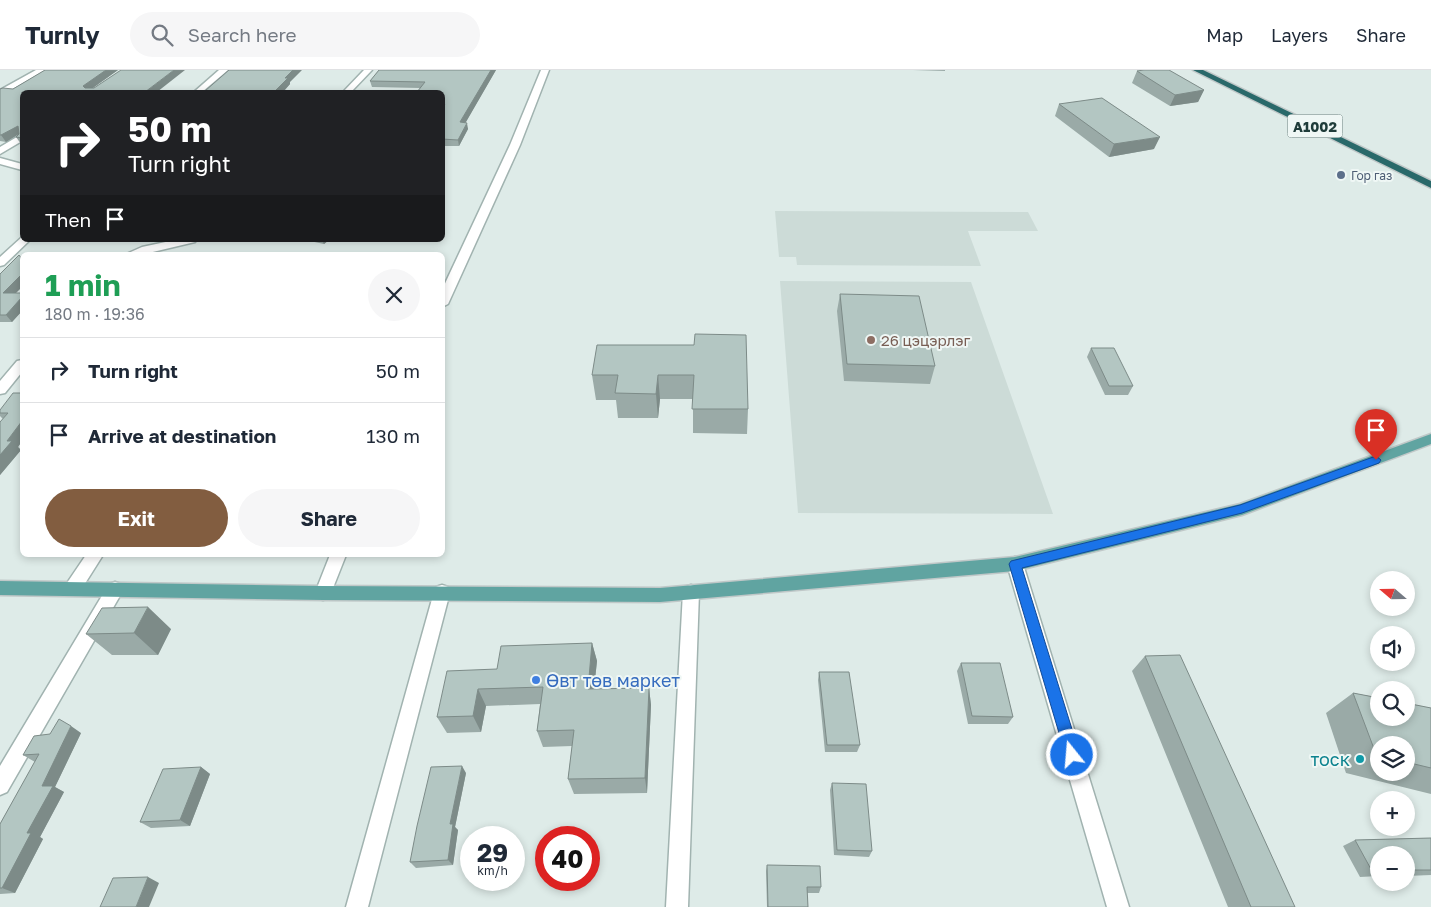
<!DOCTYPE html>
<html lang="en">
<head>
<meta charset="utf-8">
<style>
  body { margin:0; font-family:"Golos Text",sans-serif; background:#f6f6f7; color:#1f2937; height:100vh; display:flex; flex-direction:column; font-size:19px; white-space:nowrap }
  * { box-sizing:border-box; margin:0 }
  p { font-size:16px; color:#747a83 }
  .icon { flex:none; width:28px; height:28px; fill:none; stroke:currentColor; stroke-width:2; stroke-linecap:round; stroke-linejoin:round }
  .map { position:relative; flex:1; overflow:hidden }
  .drawer { position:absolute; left:20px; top:182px; width:425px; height:305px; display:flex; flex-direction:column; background:#fff; border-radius:8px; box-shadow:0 2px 8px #0003 }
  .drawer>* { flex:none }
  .guide { position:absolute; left:20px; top:20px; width:425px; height:152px; border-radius:8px; box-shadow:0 2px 8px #0003; background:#202124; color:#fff; overflow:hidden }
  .needle { width:32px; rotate:290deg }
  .controls { position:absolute; left:1370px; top:501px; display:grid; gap:10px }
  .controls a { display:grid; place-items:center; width:45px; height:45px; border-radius:50%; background:#fff; box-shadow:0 2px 8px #0003; font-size:25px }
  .speed { position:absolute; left:460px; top:756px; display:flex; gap:10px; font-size:25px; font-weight:700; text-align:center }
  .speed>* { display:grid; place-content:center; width:65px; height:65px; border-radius:50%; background:#fff; box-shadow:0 2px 8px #0003; line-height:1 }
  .speed small { font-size:12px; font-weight:400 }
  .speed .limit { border:8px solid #d22; background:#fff; color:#111 }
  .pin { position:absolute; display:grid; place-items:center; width:42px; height:42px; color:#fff; margin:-51px -21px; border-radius:50% 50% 50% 0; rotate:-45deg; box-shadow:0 0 5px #0007 }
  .pin .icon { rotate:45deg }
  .me { position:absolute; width:55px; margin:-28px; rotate:343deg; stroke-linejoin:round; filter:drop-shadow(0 0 4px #0008) }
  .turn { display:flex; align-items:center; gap:18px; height:105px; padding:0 25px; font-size:22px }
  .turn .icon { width:65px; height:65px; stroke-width:2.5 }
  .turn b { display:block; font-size:35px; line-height:42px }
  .then { display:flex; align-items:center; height:48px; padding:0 25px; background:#0003; gap:10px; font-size:19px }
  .round { display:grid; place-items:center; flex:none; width:52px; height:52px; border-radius:26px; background:#f6f6f7 }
  .summary { display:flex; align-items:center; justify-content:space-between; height:85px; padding:0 25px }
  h1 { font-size:30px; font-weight:700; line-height:38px; color:#1e9e55 }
  .cta { display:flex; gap:10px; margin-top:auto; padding:10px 25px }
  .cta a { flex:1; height:58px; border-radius:30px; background:#825d40; color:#fff; font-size:20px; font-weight:700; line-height:58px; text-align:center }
  .cta a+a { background:#f6f6f7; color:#1f2937 }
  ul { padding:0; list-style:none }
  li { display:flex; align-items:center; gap:15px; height:65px; padding:0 25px; border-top:1px solid #e0e1e3 }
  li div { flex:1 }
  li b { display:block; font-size:19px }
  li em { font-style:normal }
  header { display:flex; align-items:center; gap:30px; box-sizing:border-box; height:70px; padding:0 25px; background:#fff; border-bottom:1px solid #e0e1e3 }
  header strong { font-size:24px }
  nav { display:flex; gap:28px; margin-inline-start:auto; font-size:18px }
  .search { width:350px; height:45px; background:#f6f6f7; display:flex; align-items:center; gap:12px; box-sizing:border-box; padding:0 18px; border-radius:28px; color:#747a83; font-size:19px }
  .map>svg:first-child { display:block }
  .built { fill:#ccdbd7 }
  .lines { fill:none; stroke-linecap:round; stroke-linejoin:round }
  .minor-casing { stroke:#a1b3b0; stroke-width:3 }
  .major-casing { stroke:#c0c8c8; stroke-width:3 }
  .highway-casing { stroke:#c0c8c8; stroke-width:3 }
  .minor { fill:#fff; fill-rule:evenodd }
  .major { fill:#60a4a1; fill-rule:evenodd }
  .highway { fill:#29696a; fill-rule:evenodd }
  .wall { fill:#9aaaa7; fill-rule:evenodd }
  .shaded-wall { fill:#7d8b88 }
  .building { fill:#b3c6c2; stroke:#7d8b88 }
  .route { fill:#1a73e8; stroke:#114b97 }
  .service-dot { fill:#5c6f8a; stroke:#eff7f5; stroke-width:2 }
  .education-dot { fill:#8d6e63; stroke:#eff7f5; stroke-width:2 }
  .shop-dot { fill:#3f7fe0; stroke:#eff7f5; stroke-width:2 }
  .culture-dot { fill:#0f9aa8; stroke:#eff7f5; stroke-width:2 }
  .labels { text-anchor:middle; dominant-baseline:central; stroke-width:4; stroke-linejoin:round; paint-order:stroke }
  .far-service-label { font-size:12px; fill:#4e5e75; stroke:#eff7f5; text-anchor:start }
  .shield { fill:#eff7f5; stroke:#5d7472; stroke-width:1 }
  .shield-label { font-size:14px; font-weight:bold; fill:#1f3c3a }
  .education-label { font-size:15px; fill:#785e54; stroke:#eff7f5; text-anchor:start }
  .near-shop-label { font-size:18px; fill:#366cbe; stroke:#eff7f5; text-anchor:start }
  .near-culture-label { font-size:18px; fill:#0d838f; stroke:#eff7f5; text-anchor:end }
</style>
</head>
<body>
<header>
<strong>Turnly</strong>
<div class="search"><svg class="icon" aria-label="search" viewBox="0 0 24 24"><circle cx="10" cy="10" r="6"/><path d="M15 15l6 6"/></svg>Search here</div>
<nav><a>Map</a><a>Layers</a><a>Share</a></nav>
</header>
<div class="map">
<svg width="1431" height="837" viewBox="0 0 1431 837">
  <rect width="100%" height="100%" fill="#deebe8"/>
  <!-- built -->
  <path class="built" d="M775 141 1028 142 1038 161H968L981 196 797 195 796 187H779Z
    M780 211 971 212 1053 444 798 443Z"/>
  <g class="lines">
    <defs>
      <path id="minor" d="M36 0H46L0 26V20Z
        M219 0H228L202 22H194Z
        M364 0H372L351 22H343Z
        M541 0H549L520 75 448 234 442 237V220L510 75Z
        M22 64V71L0 84V77Z
        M0 88 22 94V100L0 94Z
        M22 167V170H30L4 195 0 196V187Z
        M175 170H196L195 172 140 185H124L142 177Z
        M22 290V302L5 323 0 324V311L17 291Z
        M86 485H103L79 523 73 525 67 523 65 518 67 513Z
        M330 485H346L329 528 323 530 317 528 315 523Z
        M1015 487 1021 489 1023 494 1129 837H1107L1007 494 1009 489Z
        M115 512 121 514 123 519 121 524 7 722 0 725V696L109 514Z
        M442 515 448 517 450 522 368 837H346L434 522 436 517Z
        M691 515 697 517 699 522 688 837H666L683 522 685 517Z"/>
      <path id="major" d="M1431 364V374L1242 445 1015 501 660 532 323 530 0 525V511L323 516 660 518 1015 487 1240 434Z"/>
      <path id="highway" d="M1193 0H1203L1431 111V118Z"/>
    </defs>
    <!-- minor casing -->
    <use href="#minor" class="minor-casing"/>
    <!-- major casing -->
    <use href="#major" class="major-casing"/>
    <!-- highway casing -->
    <use href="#highway" class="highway-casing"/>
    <!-- minor -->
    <use href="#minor" class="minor"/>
    <!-- major -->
    <use href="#major" class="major"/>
    <!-- highway -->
    <use href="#highway" class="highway"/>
  </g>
  <!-- wall -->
  <path class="wall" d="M45 0H118L93 18 157 22 205 21 290 12V14L283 22H22V74H21L16 67 19 64 6 72 0 71V19H13Z
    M379 0H496L465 53 468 59 459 76H442V22L420 18 372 17 370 11Z
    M913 0H945V1Z
    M1137 1 1204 20 1198 32 1170 36 1132 13Z
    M1059 34 1154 79 1109 87 1055 46Z
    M305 170H329L324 174Z
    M0 204 16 223 22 227V241L12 252H0Z
    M840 224 935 296 930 314 844 311 837 241Z
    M694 275 748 339 747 364 693 363V329H660L658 348H618L616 330H596L592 305Z
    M1091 278 1133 316 1128 325H1105L1087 287Z
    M22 323V371L18 377 21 380 0 405V352L3 349 0 346V340Z
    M171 559 158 585H112L86 564Z
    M592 573 597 591 594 619 649 618 651 635 647 723 574 724 568 709 572 676 543 677 537 661 540 634 486 636 481 662 447 663 437 647 497 599Z
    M1145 586 1295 837H1228L1132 601Z
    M961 593 1013 647 1008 654H968L957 601Z
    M819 602 860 675 857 682H825L818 610Z
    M1353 623 1431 638V724L1346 703 1326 643ZM1379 675H1406V702H1379Z
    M81 663 55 717 64 722 40 767 43 769 15 823 0 824V754L35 692 23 685Z
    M201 697 210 704 190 756 151 758 140 752Z
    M466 703 455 757 458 760 453 795 416 798 410 792Z
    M832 713 872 781 869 787 834 785 830 720Z
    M1431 768V805L1406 806V785H1379V806L1360 807 1343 776 1355 770Z
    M767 795 821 817 819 823H807L808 837H767L766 801Z"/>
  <!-- shaded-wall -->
  <path class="shaded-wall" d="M106 0H118L87 22 83 16Z
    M174 0H185L157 22H145Z
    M293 0H302L290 12V14L283 22H274L285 8Z
    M491 0H496L462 59 460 52Z
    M1204 20 1198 32 1170 36 1175 25Z
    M467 53 468 59 459 76 458 70Z
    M18 56 22 62 6 72 1 65Z
    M1160 67 1154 79 1109 87 1114 74Z
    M322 170H329L324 174Z
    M22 204V217L9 230 3 223Z
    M22 227V241L12 252 6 245Z
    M658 305 660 329 658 348 656 324Z
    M22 351V371L18 377 21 380 0 405V385L7 371Z
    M148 537 171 559 158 585 134 563Z
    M592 573 597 591 592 636 588 619Z
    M649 618 651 635 647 723 645 708Z
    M478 619 486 636 481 662 473 646Z
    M71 656 81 663 55 717 64 722 40 767 43 769 15 823 2 818 27 763 42 716Z
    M462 696 466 703 455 757 458 760 453 795 448 790 450 754Z
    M201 697 210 704 190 756 180 750Z
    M148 807 159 813 149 837H136Z"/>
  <!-- building -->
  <path class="building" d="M45 0H106L83 16 85 18H94L121 0H174L145 22H22V68L16 67 19 64 18 56 1 65H0V19L3 18 13 19Z
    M229 0H293L285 8H288L274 22H153L205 21Z
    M379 0H491L460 52 467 53 458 70 442 69V38L445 34H442V22H417L425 12 370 11Z
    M1144 0H1169L1204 20 1175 25 1137 1Z
    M1102 28 1160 67 1114 74 1059 34Z
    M19 185 22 189V204L3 223H22V227L6 245H0V204Z
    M840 224 919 226 935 296 847 294Z
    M695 264 746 265 748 339H692L694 305H658L656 324 615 323 618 305H592L597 275H694Z
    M1091 278H1114L1133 316H1109Z
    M13 323H22V351L7 371H12L0 385V352L8 343H0V340Z
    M148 537 134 563 86 564 102 538Z
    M592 573 588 619 649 618 645 708 568 709 574 660 537 661 543 617 478 619 473 646 437 647 447 601 497 599 501 576Z
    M1180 585 1295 837H1251L1145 586Z
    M961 593H1000L1013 647 972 646Z
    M819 602H849L860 675H827Z
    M1353 623 1379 628V648H1406V633L1431 638V698L1406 692V675H1379V685L1376 684Z
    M59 649 71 656 42 716H53L27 763H31L2 818H0V754L39 684 23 685 34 666 50 664Z
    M462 696 450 754H453L448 790 410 792 417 756 431 697Z
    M201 697 180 750 140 752 163 699Z
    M832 713 866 714 872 781 837 780Z
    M1431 768V800H1406V785H1379V801H1372L1355 770Z
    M767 795 820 796 821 817H807L808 837H768Z
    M148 807 136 837H100L113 808Z"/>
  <!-- route -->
  <path class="route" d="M1376 386 1381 390 1379 393 1242 443 1022 498 1080 685 1077 690 1072 692 1067 690 1009 494 1011 491 1240 435Z"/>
  <!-- markers -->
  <circle class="service-dot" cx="1341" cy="105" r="5"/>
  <circle class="education-dot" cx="871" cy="270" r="5"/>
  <circle class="shop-dot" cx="536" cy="610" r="5"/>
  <circle class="culture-dot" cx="1360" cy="689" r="5"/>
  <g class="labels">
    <!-- far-service labels -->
    <g class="far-service-label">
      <text x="1351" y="105">Гор газ</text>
    </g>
    <!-- shield labels -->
    <rect class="shield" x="1287.5" y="44.5" width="55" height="23" rx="4"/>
    <g class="shield-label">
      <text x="1315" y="56">A1002</text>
    </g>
    <!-- education labels -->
    <g class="education-label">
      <text x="881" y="270">26 цэцэрлэг</text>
    </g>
    <!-- near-shop labels -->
    <g class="near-shop-label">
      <text x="546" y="610">Өвт төв маркет</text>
    </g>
    <!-- near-culture labels -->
    <g class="near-culture-label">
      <text x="1350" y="689">тоск</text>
    </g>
  </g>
</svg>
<div class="controls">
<a><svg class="needle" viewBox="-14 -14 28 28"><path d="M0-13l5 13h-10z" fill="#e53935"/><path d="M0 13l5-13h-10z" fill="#747a83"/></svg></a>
<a><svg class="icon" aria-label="sound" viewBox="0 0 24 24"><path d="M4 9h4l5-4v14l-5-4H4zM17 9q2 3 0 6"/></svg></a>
<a><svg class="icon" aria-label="search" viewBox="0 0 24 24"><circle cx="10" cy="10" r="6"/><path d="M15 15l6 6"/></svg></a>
<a><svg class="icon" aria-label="layers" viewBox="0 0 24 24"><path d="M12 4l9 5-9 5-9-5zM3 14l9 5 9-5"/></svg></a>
<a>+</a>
<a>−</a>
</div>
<div class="speed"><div>29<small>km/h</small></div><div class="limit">40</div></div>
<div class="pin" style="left:1376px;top:390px;background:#d93025"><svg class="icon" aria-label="arrive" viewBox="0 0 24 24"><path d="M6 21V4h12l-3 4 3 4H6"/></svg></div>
<svg class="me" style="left:1072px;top:685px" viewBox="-20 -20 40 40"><circle r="17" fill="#1a73e8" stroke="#fff" stroke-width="3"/><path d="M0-11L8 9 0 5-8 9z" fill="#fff"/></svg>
<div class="guide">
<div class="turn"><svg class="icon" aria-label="right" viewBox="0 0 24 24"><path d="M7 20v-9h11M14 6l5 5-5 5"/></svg><div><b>50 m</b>Turn right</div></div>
<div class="then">Then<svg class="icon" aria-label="arrive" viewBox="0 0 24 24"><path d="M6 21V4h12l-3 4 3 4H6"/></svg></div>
</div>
<section class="drawer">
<div class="summary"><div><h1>1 min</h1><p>180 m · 19:36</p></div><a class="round"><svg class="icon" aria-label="close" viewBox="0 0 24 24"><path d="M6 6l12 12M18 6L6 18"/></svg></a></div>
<ul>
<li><svg class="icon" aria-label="right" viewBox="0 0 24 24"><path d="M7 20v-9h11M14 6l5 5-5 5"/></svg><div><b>Turn right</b></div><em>50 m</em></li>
<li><svg class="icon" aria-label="arrive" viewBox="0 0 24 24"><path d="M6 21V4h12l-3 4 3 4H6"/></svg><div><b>Arrive at destination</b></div><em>130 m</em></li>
</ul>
<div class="cta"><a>Exit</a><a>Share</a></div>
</section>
</div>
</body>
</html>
